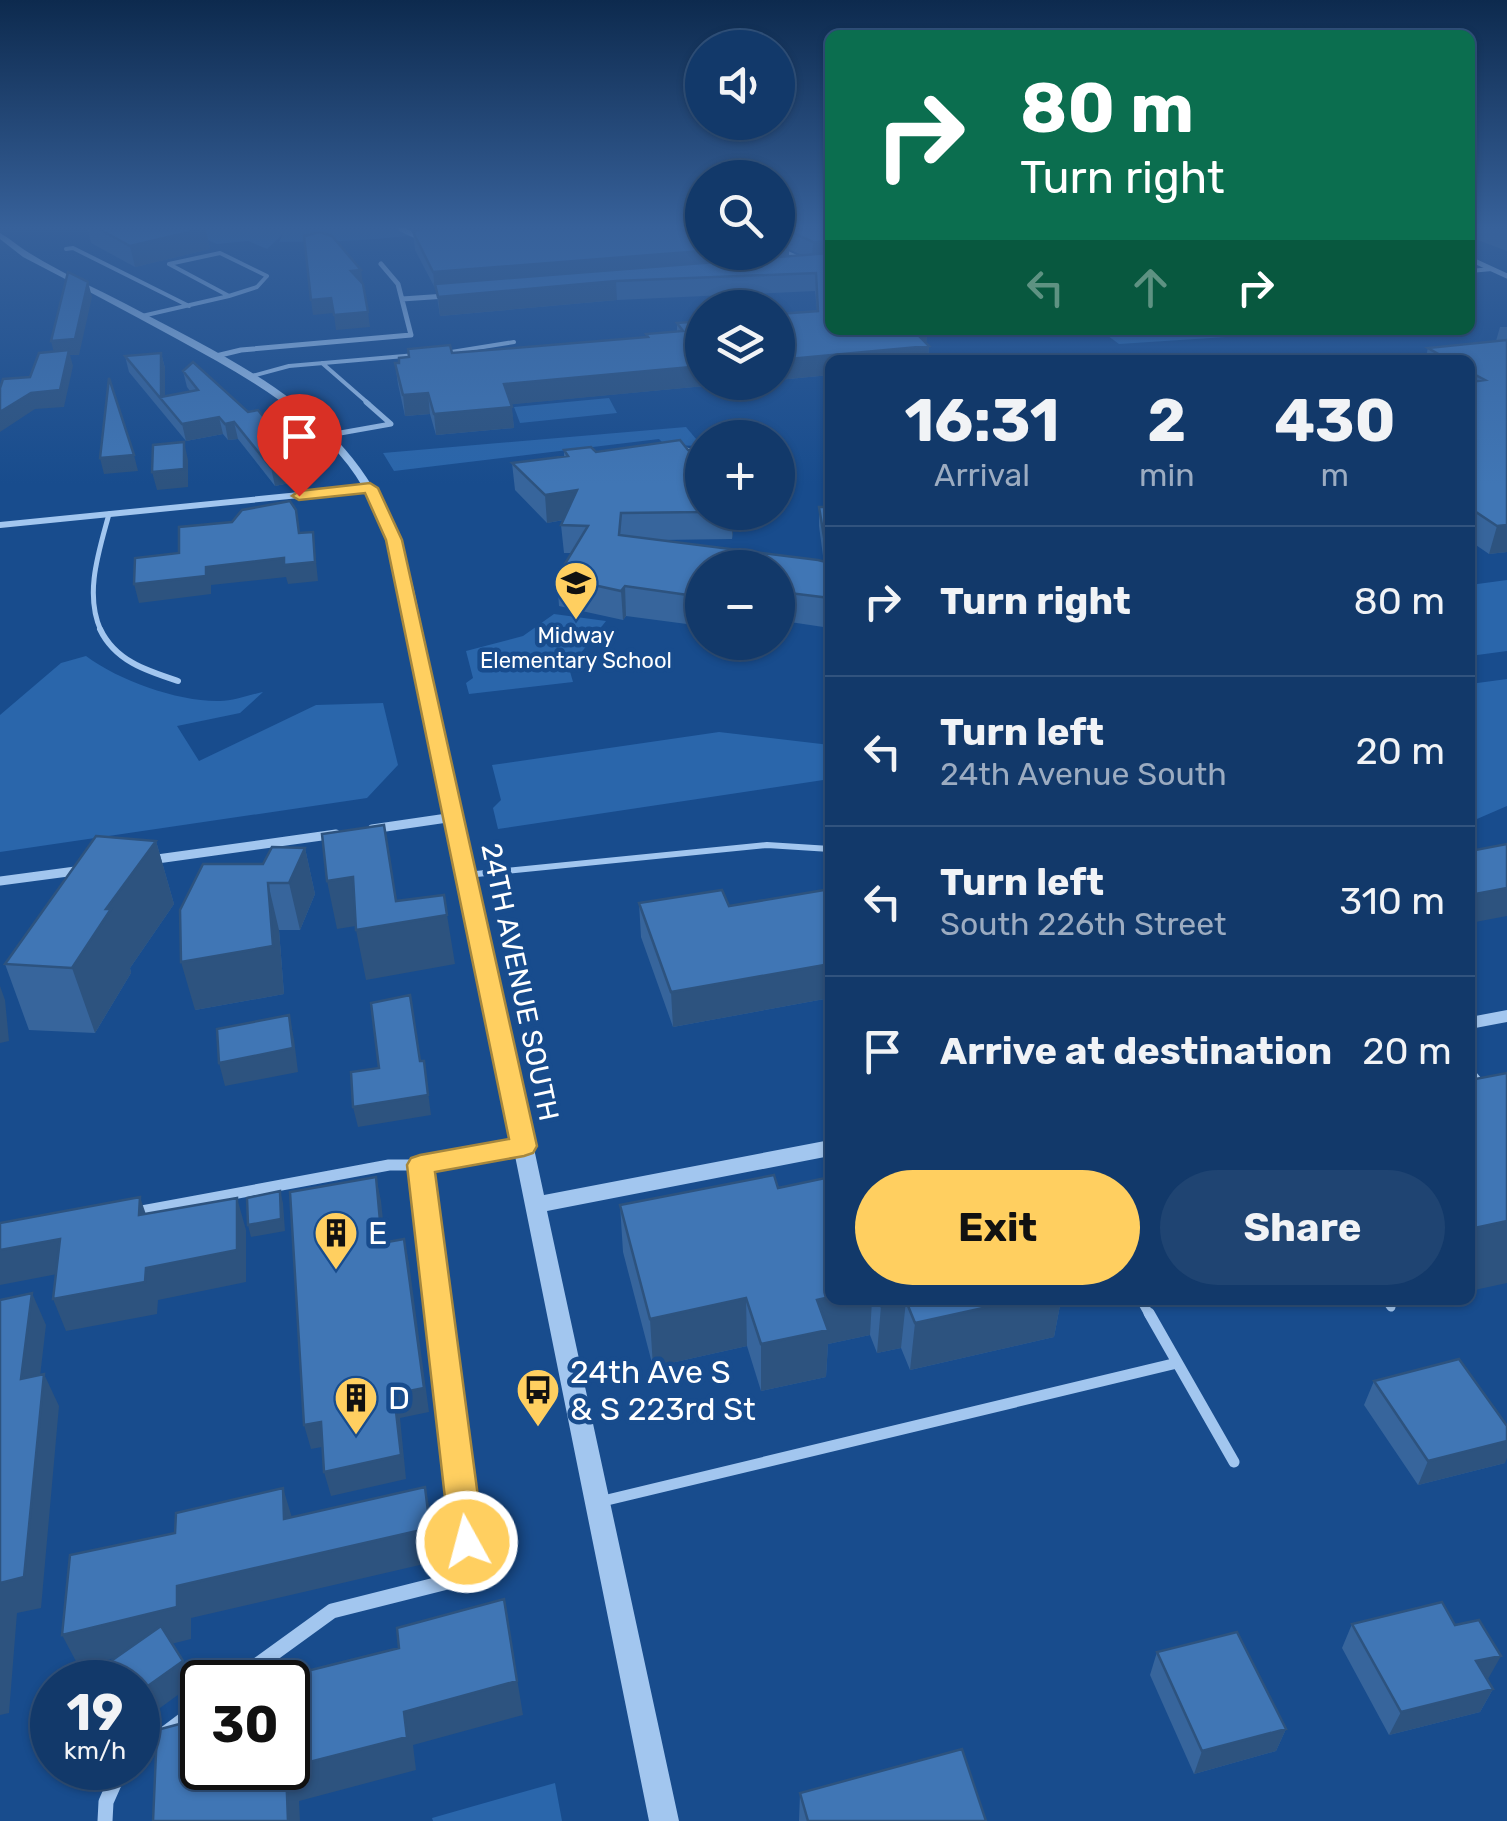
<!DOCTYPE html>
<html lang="en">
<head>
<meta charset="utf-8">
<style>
  body { margin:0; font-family:Rubik,sans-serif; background:#1f4472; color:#f1f3f6; height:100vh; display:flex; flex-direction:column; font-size:38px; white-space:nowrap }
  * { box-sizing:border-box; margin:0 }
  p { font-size:32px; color:#9cacc1 }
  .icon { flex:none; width:55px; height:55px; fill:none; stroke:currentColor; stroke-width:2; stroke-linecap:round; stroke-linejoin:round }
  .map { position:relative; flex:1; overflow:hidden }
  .sheet { position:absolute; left:825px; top:355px; width:650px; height:950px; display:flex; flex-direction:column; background:#12396a; border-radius:15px; box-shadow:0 2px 8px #0004,0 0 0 2px #31537e }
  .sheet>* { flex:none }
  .banner { position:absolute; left:825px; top:30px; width:650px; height:305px; border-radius:15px; box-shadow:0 2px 8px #0004,0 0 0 2px #31537e; background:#0b6e4f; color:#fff; overflow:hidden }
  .controls { position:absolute; left:685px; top:30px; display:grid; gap:20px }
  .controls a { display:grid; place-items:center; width:110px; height:110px; border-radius:50%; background:#12396a; box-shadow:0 2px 8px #0004,0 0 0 2px #31537e; font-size:50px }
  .speed { position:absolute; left:30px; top:1660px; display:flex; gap:20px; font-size:50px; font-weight:700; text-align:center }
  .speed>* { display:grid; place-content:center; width:130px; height:130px; border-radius:50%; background:#12396a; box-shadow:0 2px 8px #0004,0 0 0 2px #31537e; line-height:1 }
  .speed small { font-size:25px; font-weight:400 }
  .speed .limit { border:5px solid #111; border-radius:15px; background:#fff; color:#111 }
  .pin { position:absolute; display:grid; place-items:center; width:85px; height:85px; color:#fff; margin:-102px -42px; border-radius:50% 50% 50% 0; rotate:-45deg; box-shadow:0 0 10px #0007 }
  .pin .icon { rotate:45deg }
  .me { position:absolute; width:110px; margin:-55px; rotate:353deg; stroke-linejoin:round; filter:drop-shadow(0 0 8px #0008) }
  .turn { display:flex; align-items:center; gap:35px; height:210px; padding:0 30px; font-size:45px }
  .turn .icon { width:130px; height:130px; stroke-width:2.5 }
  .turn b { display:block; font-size:70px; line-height:85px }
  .lanes { display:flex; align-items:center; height:95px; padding:0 30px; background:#0003; justify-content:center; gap:50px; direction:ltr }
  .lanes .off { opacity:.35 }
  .eta { display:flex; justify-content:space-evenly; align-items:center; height:170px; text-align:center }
  .eta b { font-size:60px; font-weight:700; line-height:70px }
  .cta { display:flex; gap:20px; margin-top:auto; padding:20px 30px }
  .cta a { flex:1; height:115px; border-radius:60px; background:#ffcf60; color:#111; font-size:40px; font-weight:700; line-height:115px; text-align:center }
  .cta a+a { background:#1f4472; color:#f1f3f6 }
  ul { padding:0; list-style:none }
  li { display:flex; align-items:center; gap:30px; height:150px; padding:0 30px; border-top:2px solid #31537e }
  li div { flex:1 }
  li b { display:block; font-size:38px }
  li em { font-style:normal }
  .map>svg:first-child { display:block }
  .green { fill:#2a66ab }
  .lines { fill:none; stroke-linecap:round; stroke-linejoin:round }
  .stream { stroke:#95c1f1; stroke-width:5 }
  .service-far4 { stroke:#a2c6ef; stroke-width:4 }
  .service-far3 { stroke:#a2c6ef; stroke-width:5 }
  .service-far2 { stroke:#a2c6ef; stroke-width:6 }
  .service-far1 { stroke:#a2c6ef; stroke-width:9 }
  .service { stroke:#a2c6ef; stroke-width:11 }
  .minor-far4 { stroke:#a2c6ef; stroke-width:5 }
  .minor-far3 { stroke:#a2c6ef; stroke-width:6 }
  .minor-far2 { stroke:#a2c6ef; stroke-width:9 }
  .minor-far1 { stroke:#a2c6ef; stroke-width:11 }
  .minor { stroke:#a2c6ef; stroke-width:15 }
  .tertiary { fill:#a2c6ef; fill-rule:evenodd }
  .wall { fill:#37659c; fill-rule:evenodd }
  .shaded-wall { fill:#2d537f }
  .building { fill:#4076b5; stroke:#2d537f; stroke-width:2.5 }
  .route { fill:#ffcf60; stroke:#a6873e; stroke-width:2.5 }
  .labels { text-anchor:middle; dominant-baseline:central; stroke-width:9; stroke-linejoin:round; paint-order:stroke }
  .far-poi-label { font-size:22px; fill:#fff; stroke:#184c8d }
  .street-label { font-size:28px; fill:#fff; stroke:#184c8d }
  .near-poi-label { font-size:32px; fill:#fff; stroke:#184c8d; text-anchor:start }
</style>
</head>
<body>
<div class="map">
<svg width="1507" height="1821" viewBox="0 0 1507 1821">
  <rect width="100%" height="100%" fill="#184c8d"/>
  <!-- green -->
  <path class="green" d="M181 229H442C388 242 334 241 279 242L283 234 267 249 248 241 217 244Z
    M1100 330H1331L1119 344Z
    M609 398 617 413 520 423 514 407Z
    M686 427 702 446 665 445 659 439 394 471 383 453Z
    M1507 580V651L1470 656V585Z
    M554 614 606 621 569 668 573 682 469 694 466 683 473 678 466 651 523 636Z
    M86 656C118 680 176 701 217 701 231 702 248 695 263 692L240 713 177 726 199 761 316 705 383 703 398 765 367 798 0 852V715L61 663Z
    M1507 679V806L1470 822V684Z
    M719 732 830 745V779L498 829 493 808 501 800 492 765Z
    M555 1783 562 1821H433L432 1818Z"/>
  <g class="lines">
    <!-- stream -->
    <path class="stream" d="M401 229 420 238"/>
    <!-- service-far4 -->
    <path class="service-far4" d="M66 249 73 248 189 306
      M220 253 267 276 257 287 229 296 169 264Z
      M1470 271 1492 269
      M142 316 229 296
      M445 353 514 342
      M322 363 369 404
      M252 376 289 366 416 355"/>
    <!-- service-far3 -->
    <path class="service-far3" d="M329 435 391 424 366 402
      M678 448 702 454
      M101 631C84 594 99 551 109 514"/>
    <!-- service-far2 -->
    <path class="service-far2" d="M100 629C115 661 147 671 178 681
      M466 875 767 845 830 849"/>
    <!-- service-far1 -->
    <path class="service-far1" d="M1470 1072 1482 1086
      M1141 1300 1150 1316
      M1386 1300 1391 1307"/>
    <!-- service -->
    <path class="service" d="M1149 1313 1234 1462
      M603 1501 1177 1363"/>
    <!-- minor-far4 -->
    <path class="minor-far4" d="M778 249 808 263
      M1470 259 1507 276
      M402 299 446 296
      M216 356 241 350 411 335 398 284 381 264"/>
    <!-- minor-far3 -->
    <path class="minor-far3" d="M0 525 370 488"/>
    <!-- minor-far2 -->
    <path class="minor-far2" d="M372 829 454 817
      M150 860 336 834
      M0 881 83 870"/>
    <!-- minor-far1 -->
    <path class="minor-far1" d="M420 1165 439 1316
      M131 1213 389 1165H420L523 1146"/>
    <!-- minor -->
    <path class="minor" d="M234 1682 332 1611 471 1576 438 1313
      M138 1754 202 1706
      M105 1821 106 1802 121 1768"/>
    <!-- tertiary -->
    <path class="tertiary" d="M0 233C11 239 20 248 31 254 62 273 95 288 126 304 265 377 375 425 414 590L544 1195 830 1140V1156L547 1211 679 1821H649L401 590C391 545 376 502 348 465 304 408 239 373 177 339 126 311 75 284 23 257L0 239Z
      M1507 1010V1022L1470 1029V1017Z"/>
  </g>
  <!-- wall -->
  <path class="wall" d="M88 229H206L210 249 135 267 91 243Z
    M778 229H830V330L927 335 926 343 929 346 928 360H830V375L778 380V314L817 311 815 291 617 300 440 316 436 290 415 250 413 232 778 252ZM789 249 804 256 789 257Z
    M1470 229H1507V251L1470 237Z
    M702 321V382H748L511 404 514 428 436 435 430 414 405 416 398 384 395 363 452 353 647 337 646 334 677 332V323Z
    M1500 327H1507V552L1489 554 1470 541V360H1425L1428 348 1496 341Z
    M161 353 165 368V396L190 391 187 387 183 371 304 480 275 486 238 439 228 440 223 434 186 441 129 372 125 356Z
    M564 450 596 452 702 512H736L732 539 660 540 830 563V628L790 622 783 637 778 636V568H702V626L626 616 623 620 559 606 557 577 571 553H564L561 525 564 520 547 523 515 490 512 463 564 456Z
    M819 507H830V556H823L819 526Z
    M156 841 174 904 130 968 131 973 95 1033 29 1030 5 964Z
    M305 848 315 894 300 930H279L284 994 195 1010 263 864Z
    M830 889V998L673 1027 641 937 639 903 729 906Z
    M778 1188 830 1300H1061L1054 1337 910 1370 901 1348 877 1353 870 1335 828 1344 826 1377 761 1391 747 1346 653 1367 623 1252 620 1205Z
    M1374 1381 1505 1463 1418 1485 1364 1405Z
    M1352 1624 1488 1679 1493 1689 1480 1712 1389 1735 1342 1648Z
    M1157 1652 1286 1729 1276 1751 1194 1774 1150 1675Z
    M800 1793 986 1821H799Z"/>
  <!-- shaded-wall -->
  <path class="shaded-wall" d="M206 229 210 249 135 267 130 246Z
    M830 241V259L812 260 813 242Z
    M789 244V262L435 290 433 272 702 251V252H778V245Z
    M361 270 363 284 351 271Z
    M616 281 617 300 440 316 438 297Z
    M88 282 92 297 79 355H70L73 366 64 407 35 409 0 432V412L55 357 51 341Z
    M331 298 333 313 313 315 311 300Z
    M368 312 370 327 336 330 334 315Z
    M927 335 926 346H929L928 360H830V375L778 380V360Z
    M161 353 165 368V403L161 399Z
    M702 366V382H747L506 405 504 384Z
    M428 393 430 414 405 416 403 395Z
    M512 407 514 428 436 435 434 414Z
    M219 417 223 434 186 441 182 424Z
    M234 422 238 439 228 440 225 424Z
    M184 442 188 460V487L157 490 152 472Z
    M134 455 138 471 104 474 100 458Z
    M301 463 304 480 275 486 271 468Z
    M577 490 579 517 547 523 545 495Z
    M732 512H736L732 539Z
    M1507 525V552L1489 554 1497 526Z
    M313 532 318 581 288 584 286 577 211 585V594L139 603 134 584 206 567 284 558Z
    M625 586 626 616 623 620 621 591Z
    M790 593V622L783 637V607Z
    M156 841 174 904 130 968 131 973 95 1033 72 968 106 909Z
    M305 848 315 894 300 930 289 883Z
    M353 877 362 925 337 929 327 881Z
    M268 883 279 930 284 994 195 1010 181 962Z
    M1507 888V916L1470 923V895Z
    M447 915 455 964 366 980 356 930Z
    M830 964V998L673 1027 671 992Z
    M0 986 5 1000 9 1041 0 1043Z
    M289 1015 294 1039 298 1072 225 1086 219 1063Z
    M424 1061 431 1115 358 1127 353 1107Z
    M376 1177 381 1201 388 1268 382 1243Z
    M280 1191 283 1203 285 1231 251 1237 248 1225Z
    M140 1197 151 1229 139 1215Z
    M237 1198 246 1230V1282L158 1300 157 1314 66 1331 53 1299Z
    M1507 1221V1283L1470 1291V1229Z
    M60 1239 73 1271 0 1285V1250Z
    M404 1239 409 1263 429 1412 400 1418 406 1479 331 1496 324 1472 394 1394Z
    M32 1293 46 1325 36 1411 21 1379Z
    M830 1297V1300H872L870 1335 828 1344 826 1377 761 1391V1344L817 1300Z
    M746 1298 747 1346 653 1367 650 1319Z
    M1019 1300H1061L1054 1337 910 1370 915 1323Z
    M1404 1300H1429L1402 1306Z
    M906 1301 901 1348 877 1353 881 1306Z
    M44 1374 59 1406 41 1608 17 1613 9 1713 0 1715V1582Z
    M321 1422 327 1446 311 1449 304 1425Z
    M1507 1441V1458L1505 1463 1418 1485 1428 1461Z
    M425 1487 432 1520 437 1561 191 1618V1639L79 1667 62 1635 177 1586Z
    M283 1488 293 1521 284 1519Z
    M504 1599 523 1715 413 1745 416 1770 299 1801 300 1821H288L286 1768 404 1712Z
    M1501 1656 1488 1679 1463 1684 1476 1661Z
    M183 1661 193 1684 138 1724V1693Z
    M1493 1689 1480 1712 1389 1735 1401 1712Z
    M1286 1729 1276 1751 1194 1774 1202 1751Z"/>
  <!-- building -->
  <path class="building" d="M99 229H202L130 246Z
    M421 229H702V251L433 272 413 232Z
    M785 229H830V241L813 242Z
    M320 232 332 236 361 270 351 271 363 284 368 312 334 315 331 298 311 300 304 236Z
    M778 238 789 244 778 245Z
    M830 253V330H922L927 335 919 336 929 346 778 360V314L818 311 816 273 616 281 438 297 435 284Z
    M68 272 88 282 75 339 51 341Z
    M702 321V366L504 384 512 407 434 414 428 393 403 395 395 363H399V358L409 357 408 349 450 345 452 353 648 337 646 334 683 331 677 323Z
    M1507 340V525L1497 526 1470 508V382L1485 380 1470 372V360H1449L1428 348Z
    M69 350 60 390 31 393 0 412V388L3 379 30 377 39 353Z
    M161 353V397L198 390 183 371 193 362 248 412 258 410 301 463 271 468 234 422 225 424 219 417 182 424 125 356Z
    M109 378 134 455 100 458Z
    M680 440 688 450 702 448V512L621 513 619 535 818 560 830 563V598L790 593 783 607H778V568H702V597L625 586 621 591 557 577 588 526 561 525 577 490 545 495 512 463 568 456 564 450 591 447 596 452Z
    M184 442V469L152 472 153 445Z
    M290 501 296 510 299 533 313 532 315 562 284 565V558L206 567V576L134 584 135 558 179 553V527L232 522 242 510Z
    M819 507H830V537H824Z
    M384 825 396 901 444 895 447 915 356 930 353 877 327 881 322 834Z
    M96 836 156 841 106 909H111L72 968 5 964Z
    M1507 844V888L1470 895V851Z
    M272 847 305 848 289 883H268L273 946 181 962 180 910 203 864H263Z
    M830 889V964L671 992 639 903 722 890 729 906Z
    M410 995 420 1061H424L428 1095 353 1107 351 1072 379 1068 371 1003Z
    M289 1015 293 1048 219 1063 217 1029Z
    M1507 1073V1221L1470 1229V1080Z
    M774 1175 778 1188 830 1177V1297L817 1300 828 1330 761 1344 746 1298 650 1319 620 1205Z
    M376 1177 382 1243 404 1239 424 1388 394 1394 401 1455 324 1472 321 1422 304 1425 290 1192Z
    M280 1191 281 1219 248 1225 247 1198Z
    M140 1197 139 1215 237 1198V1250L146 1268 145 1282 53 1299 60 1239 0 1250V1223Z
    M32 1293 21 1379 44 1374 24 1577 0 1583V1300Z
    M878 1300H1019L915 1323 906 1301 881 1306Z
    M1459 1359 1507 1426V1441L1428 1461 1374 1381Z
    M425 1487 430 1528 177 1586V1607L62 1635 70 1555 175 1533 176 1513 283 1488 284 1519Z
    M504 1599 517 1681 404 1712 407 1737 286 1768 288 1821H153L157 1730 187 1722V1705L202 1702V1768H288L287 1676 399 1648 397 1628Z
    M1442 1602 1455 1625 1479 1620 1501 1656 1476 1661 1493 1689 1401 1712 1352 1624Z
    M161 1626 183 1661 138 1693V1682H81Z
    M1237 1632 1286 1729 1202 1751 1157 1652Z
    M52 1702V1735L39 1712Z
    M962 1749 986 1821H808L800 1793Z"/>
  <!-- sky -->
  <linearGradient id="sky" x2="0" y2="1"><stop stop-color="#0d2a4e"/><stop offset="0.47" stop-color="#37619a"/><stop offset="1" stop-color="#37619a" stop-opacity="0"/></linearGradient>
  <rect width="1507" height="484" fill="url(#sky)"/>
  <!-- route -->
  <path class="route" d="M370 483 378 488 402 540 537 1146 533 1153 524 1156 435 1172 484 1542 479 1553 467 1557 455 1553 450 1542 407 1165 411 1158 420 1155 509 1139 386 540 365 493 299 500 292 496 299 491Z"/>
  <!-- icons -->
  <defs>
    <symbol id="school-pin" viewBox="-11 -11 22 30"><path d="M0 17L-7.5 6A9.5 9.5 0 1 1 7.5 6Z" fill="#ffcf60" stroke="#184c8d"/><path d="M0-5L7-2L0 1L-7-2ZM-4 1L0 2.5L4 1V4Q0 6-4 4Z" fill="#111"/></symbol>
    <symbol id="building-pin" viewBox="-11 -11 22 30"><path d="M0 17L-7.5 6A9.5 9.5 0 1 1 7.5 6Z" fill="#ffcf60" stroke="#184c8d"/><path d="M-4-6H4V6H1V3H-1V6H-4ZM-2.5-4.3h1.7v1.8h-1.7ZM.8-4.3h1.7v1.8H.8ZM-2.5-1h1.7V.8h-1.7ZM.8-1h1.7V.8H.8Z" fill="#111"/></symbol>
    <symbol id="bus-pin" viewBox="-11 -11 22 30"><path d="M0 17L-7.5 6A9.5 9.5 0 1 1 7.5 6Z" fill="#ffcf60" stroke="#184c8d"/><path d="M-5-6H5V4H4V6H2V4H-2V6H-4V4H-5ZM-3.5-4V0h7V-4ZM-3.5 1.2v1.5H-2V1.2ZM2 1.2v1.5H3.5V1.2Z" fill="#111"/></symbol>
  </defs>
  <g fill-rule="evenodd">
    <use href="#school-pin" x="551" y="558" width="50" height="68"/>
    <use href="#building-pin" x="311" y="1208" width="50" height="68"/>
    <use href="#bus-pin" x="513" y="1365" width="50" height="68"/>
    <use href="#building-pin" x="331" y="1373" width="50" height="68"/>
  </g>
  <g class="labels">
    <!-- far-poi labels -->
    <g class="far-poi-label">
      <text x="576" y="635">Midway<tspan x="576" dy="25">Elementary School</tspan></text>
    </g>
    <!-- street labels -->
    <g class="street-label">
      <text transform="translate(520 982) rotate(78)">24TH AVENUE SOUTH</text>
    </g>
    <!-- near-poi labels -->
    <g class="near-poi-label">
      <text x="368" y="1233">E</text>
      <text x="570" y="1372">24th Ave S<tspan x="570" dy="37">&amp; S 223rd St</tspan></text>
      <text x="388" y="1398">D</text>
    </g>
  </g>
</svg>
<div class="controls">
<a><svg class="icon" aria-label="sound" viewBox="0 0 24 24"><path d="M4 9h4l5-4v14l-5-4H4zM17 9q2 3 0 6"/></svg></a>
<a><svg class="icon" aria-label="search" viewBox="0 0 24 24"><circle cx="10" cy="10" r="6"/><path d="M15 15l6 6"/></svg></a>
<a><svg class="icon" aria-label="layers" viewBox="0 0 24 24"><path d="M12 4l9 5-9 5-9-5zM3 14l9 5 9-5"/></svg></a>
<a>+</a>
<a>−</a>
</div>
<div class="speed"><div>19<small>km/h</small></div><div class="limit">30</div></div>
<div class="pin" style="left:299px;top:496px;background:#d93025"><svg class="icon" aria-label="arrive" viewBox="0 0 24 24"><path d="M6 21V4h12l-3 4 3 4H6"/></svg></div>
<svg class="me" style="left:467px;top:1542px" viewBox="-20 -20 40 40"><circle r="17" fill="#ffcf60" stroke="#fff" stroke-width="3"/><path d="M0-11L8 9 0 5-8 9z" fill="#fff"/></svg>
<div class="banner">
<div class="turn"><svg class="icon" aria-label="right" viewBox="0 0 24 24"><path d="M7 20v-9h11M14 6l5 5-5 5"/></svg><div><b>80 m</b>Turn right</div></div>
<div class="lanes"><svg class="icon off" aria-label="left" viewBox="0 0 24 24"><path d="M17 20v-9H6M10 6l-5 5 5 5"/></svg><svg class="icon off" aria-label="ahead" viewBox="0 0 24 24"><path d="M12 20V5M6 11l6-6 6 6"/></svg><svg class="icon" aria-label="right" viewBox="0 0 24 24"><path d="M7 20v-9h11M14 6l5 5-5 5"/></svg></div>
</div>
<section class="sheet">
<div class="eta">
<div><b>16:31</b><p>Arrival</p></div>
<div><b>2</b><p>min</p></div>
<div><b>430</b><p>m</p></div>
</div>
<ul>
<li><svg class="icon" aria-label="right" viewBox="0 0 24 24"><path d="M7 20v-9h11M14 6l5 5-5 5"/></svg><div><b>Turn right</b></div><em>80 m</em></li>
<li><svg class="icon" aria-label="left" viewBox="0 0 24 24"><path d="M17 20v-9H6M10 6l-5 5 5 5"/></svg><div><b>Turn left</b><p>24th Avenue South</p></div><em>20 m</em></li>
<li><svg class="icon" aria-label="left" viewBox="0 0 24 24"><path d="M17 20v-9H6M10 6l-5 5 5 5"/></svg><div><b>Turn left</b><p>South 226th Street</p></div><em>310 m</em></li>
<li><svg class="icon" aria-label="arrive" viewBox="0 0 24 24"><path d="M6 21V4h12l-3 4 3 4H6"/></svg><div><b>Arrive at destination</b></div><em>20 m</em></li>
</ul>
<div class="cta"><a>Exit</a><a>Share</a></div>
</section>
</div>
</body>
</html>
